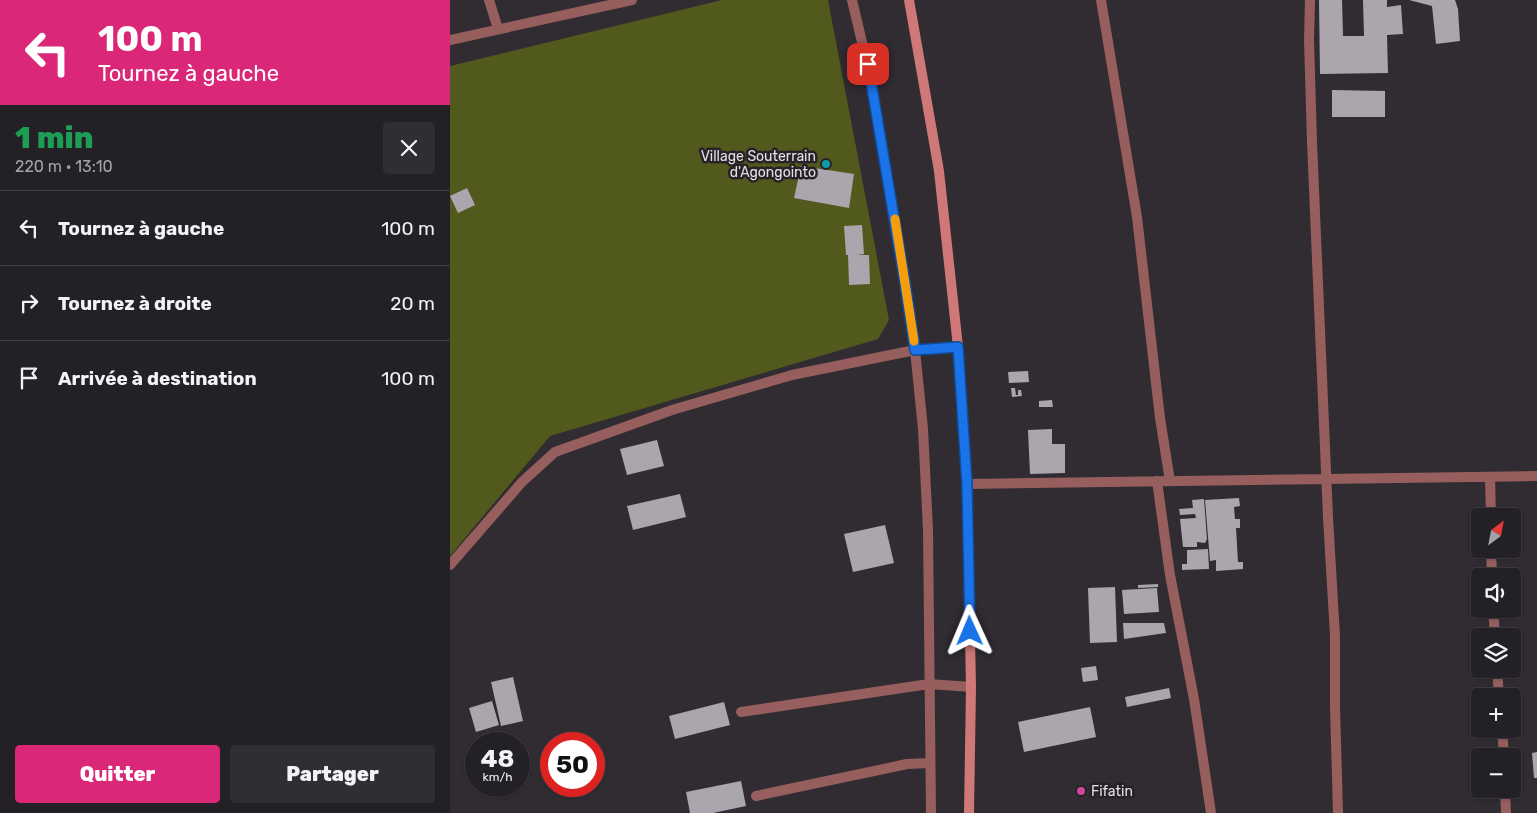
<!DOCTYPE html>
<html lang="fr">
<head>
<meta charset="utf-8">
<style>
  body { margin:0; font-family:Rubik,sans-serif; background:#302e32; color:#f1f3f6; height:100vh; display:flex; flex-direction:column; font-size:19px; white-space:nowrap }
  * { box-sizing:border-box; margin:0 }
  p { font-size:16px; color:#a3a3a7 }
  .icon { flex:none; width:28px; height:28px; fill:none; stroke:currentColor; stroke-width:2; stroke-linecap:round; stroke-linejoin:round }
  .map { position:relative; flex:1; overflow:hidden }
  .details { display:flex; flex-direction:column; background:#242126; width:450px }
  .details>* { flex:none }
  .top-card { background:#db2777; color:#fff; overflow:hidden }
  .needle { width:32px; rotate:32deg }
  .buttons { position:absolute; left:1021px; top:508px; display:grid; gap:10px }
  .buttons a { display:grid; place-items:center; width:50px; height:50px; border-radius:5px; background:#242126; box-shadow:0 1px 4px #0004,0 0 0 1px #413e43; font-size:25px }
  .speed { position:absolute; left:15px; top:732px; display:flex; gap:10px; font-size:25px; font-weight:700; text-align:center }
  .speed>* { display:grid; place-content:center; width:65px; height:65px; border-radius:50%; background:#242126; box-shadow:0 1px 4px #0004,0 0 0 1px #413e43; line-height:1 }
  .speed small { font-size:12px; font-weight:400 }
  .speed .limit { border:8px solid #d22; background:#fff; color:#111 }
  .pin { position:absolute; display:grid; place-items:center; width:42px; height:42px; color:#fff; margin:-21px; border-radius:10px; box-shadow:0 2px 8px #0006 }
  .me { position:absolute; width:55px; margin:-28px; rotate:359deg; stroke-linejoin:round; filter:drop-shadow(0 0 4px #0008) }
  .turn { display:flex; align-items:center; gap:18px; height:105px; padding:0 15px; font-size:22px }
  .turn .icon { width:65px; height:65px; stroke-width:2.5 }
  .turn b { display:block; font-size:35px; line-height:42px }
  .round { display:grid; place-items:center; flex:none; width:52px; height:52px; border-radius:5px; background:#302e32 }
  .headline { display:flex; align-items:center; justify-content:space-between; height:85px; padding:0 15px }
  h1 { font-size:30px; font-weight:800; line-height:38px; color:#1e9e55 }
  .primary-button { display:flex; gap:10px; margin-top:auto; padding:10px 15px }
  .primary-button a { flex:1; height:58px; border-radius:5px; background:#db2777; color:#fff; font-size:20px; font-weight:800; line-height:58px; text-align:center }
  .primary-button a+a { background:#302e32; color:#f1f3f6 }
  ul { padding:0; list-style:none }
  li { display:flex; align-items:center; gap:15px; height:75px; padding:0 15px; border-top:1px solid #413e43 }
  li div { flex:1 }
  li b { display:block; font-size:19px }
  li em { font-style:normal }
  main { display:flex; flex:1; min-height:0 }
  .map>svg:first-child { display:block }
  .forest { fill:#51591d }
  .building { fill:#aba6ae }
  .lines { fill:none; stroke-linecap:round; stroke-linejoin:round }
  .street { stroke:#965e5d; stroke-width:10 }
  .secondary { stroke:#d07778; stroke-width:10 }
  .route-casing { stroke:#114b97; stroke-width:12 }
  .route { stroke:#1a73e8; stroke-width:9 }
  .slow { stroke:#f59e0b; stroke-width:9 }
  .culture-dot { fill:#0f9aa8; stroke:#262228; stroke-width:2 }
  .hotel-dot { fill:#d1479c; stroke:#262228; stroke-width:2 }
  .labels { text-anchor:middle; dominant-baseline:central; stroke-width:5; stroke-linejoin:round; paint-order:stroke }
  .poi-label { font-size:14px; fill:#e2e0e4; stroke:#262228; text-anchor:end }
</style>
</head>
<body>
<main>
<section class="details">
<div class="top-card">
<div class="turn"><svg class="icon" aria-label="left" viewBox="0 0 24 24"><path d="M17 20v-9H6M10 6l-5 5 5 5"/></svg><div><b>100 m</b>Tournez à gauche</div></div>
</div>
<div class="headline"><div><h1>1 min</h1><p>220 m · 13:10</p></div><a class="round"><svg class="icon" aria-label="close" viewBox="0 0 24 24"><path d="M6 6l12 12M18 6L6 18"/></svg></a></div>
<ul>
<li><svg class="icon" aria-label="left" viewBox="0 0 24 24"><path d="M17 20v-9H6M10 6l-5 5 5 5"/></svg><div><b>Tournez à gauche</b></div><em>100 m</em></li>
<li><svg class="icon" aria-label="right" viewBox="0 0 24 24"><path d="M7 20v-9h11M14 6l5 5-5 5"/></svg><div><b>Tournez à droite</b></div><em>20 m</em></li>
<li><svg class="icon" aria-label="arrive" viewBox="0 0 24 24"><path d="M6 21V4h12l-3 4 3 4H6"/></svg><div><b>Arrivée à destination</b></div><em>100 m</em></li>
</ul>
<div class="primary-button"><a>Quitter</a><a>Partager</a></div>
</section>
<div class="map">
<svg width="1087" height="813" viewBox="0 0 1087 813">
  <rect width="100%" height="100%" fill="#302c32"/>
  <!-- forest -->
  <path class="forest" d="M272 0H378L439 320 428 339 100 436 0 556V66Z"/>
  <!-- building -->
  <path class="building" d="M869 0H892L893 36H914L913 0H937V7L951 5 953 34 937 35 938 73 870 74Z
    M959 0H1005L1008 9 1010 41 986 44 982 6Z
    M882 90 935 91V117H882Z
    M351 166 404 174 399 208 344 198Z
    M17 188 25 205 8 213 0 196Z
    M412 225 414 254 407 255H419L420 284 399 285 398 255H396L394 226Z
    M578 371 579 382 559 383 558 372Z
    M561 388H565L566 395H568V390H571L572 396 562 397Z
    M602 400 603 407H589V401Z
    M602 429V444H615V473L580 474 578 430Z
    M207 440 214 466 177 475 170 449Z
    M230 494 236 517 183 530 177 506Z
    M789 498 790 506 784 507 785 519H790V528H786L788 562H793V569L766 571V560L760 561 755 500Z
    M754 499 757 539 755 543 747 542V547H733L730 519 746 518 745 514 730 515 729 509 743 508 742 500Z
    M435 525 444 563 403 572 394 534Z
    M758 549 759 569 732 570V564H737V550Z
    M708 584V587L688 588V585Z
    M665 587 667 642 640 643 638 588Z
    M707 588 709 612 674 614 672 590Z
    M673 623H714L716 633 674 639Z
    M646 666 648 680 633 682 631 668Z
    M63 677 73 721 51 726 41 682Z
    M719 688 721 698 677 707 675 697Z
    M42 701 49 725 26 732 19 708Z
    M274 702 280 725 225 739 219 716Z
    M640 707 646 737 574 752 568 722Z
    M1087 752V778H1084L1082 753Z
    M291 781 296 806 263 813H240L236 792Z"/>
  <g class="lines">
    <!-- street -->
    <path class="street" d="M39 0 48 29
      M402 0 421 80 455 283 465 350 473 429 478 530 481 813
      M651 0 687 217 710 418 720 481
      M860 0 859 40 862 142 878 518 885 636V707L888 813
      M0 40 182 0
      M1040 477 1041 516
      M707 481 720 575 744 699 761 813
      M517 484C707 481 897 478 1087 476
      M1041 549 1042 576
      M0 565 72 482 105 452 222 410 342 375 465 350 508 347
      M1043 609 1045 636
      M1047 669 1049 696
      M291 712 479 684 521 687
      M1052 729 1054 756
      M1055 789 1056 813
      M306 796 457 764 480 763"/>
    <!-- secondary -->
    <path class="secondary" d="M459 0 489 171 508 347 517 484 521 687 519 813"/>
  </g>
  <g class="lines">
    <defs>
      <path id="route" d="M418 64 455 283 465 350 508 347 517 484 520 631"/>
    </defs>
    <!-- route casing -->
    <use href="#route" class="route-casing"/>
    <!-- route -->
    <use href="#route" class="route"/>
    <!-- slow -->
    <path class="slow" d="M445 219 464 341"/>
  </g>
  <!-- markers -->
  <circle class="culture-dot" cx="376" cy="164" r="5"/>
  <circle class="hotel-dot" cx="631" cy="791" r="5"/>
  <g class="labels">
    <!-- poi labels -->
    <g class="poi-label">
      <text x="366" y="156">Village Souterrain<tspan x="366" dy="16">d'Agongointo</tspan></text>
      <text x="641" y="791" text-anchor="start">Fifatin</text>
    </g>
  </g>
</svg>
<div class="buttons">
<a><svg class="needle" viewBox="-14 -14 28 28"><path d="M0-13l5 13h-10z" fill="#e53935"/><path d="M0 13l5-13h-10z" fill="#a3a3a7"/></svg></a>
<a><svg class="icon" aria-label="sound" viewBox="0 0 24 24"><path d="M4 9h4l5-4v14l-5-4H4zM17 9q2 3 0 6"/></svg></a>
<a><svg class="icon" aria-label="layers" viewBox="0 0 24 24"><path d="M12 4l9 5-9 5-9-5zM3 14l9 5 9-5"/></svg></a>
<a>+</a>
<a>−</a>
</div>
<div class="speed"><div>48<small>km/h</small></div><div class="limit">50</div></div>
<div class="pin" style="left:418px;top:64px;background:#d93025"><svg class="icon" aria-label="arrive" viewBox="0 0 24 24"><path d="M6 21V4h12l-3 4 3 4H6"/></svg></div>
<svg class="me" style="left:520px;top:631px" viewBox="-20 -20 40 40"><path d="M0-17L14 15 0 8-14 15z" fill="#1a73e8" stroke="#fff" stroke-width="4"/></svg>
</div>
</main>
</body>
</html>
